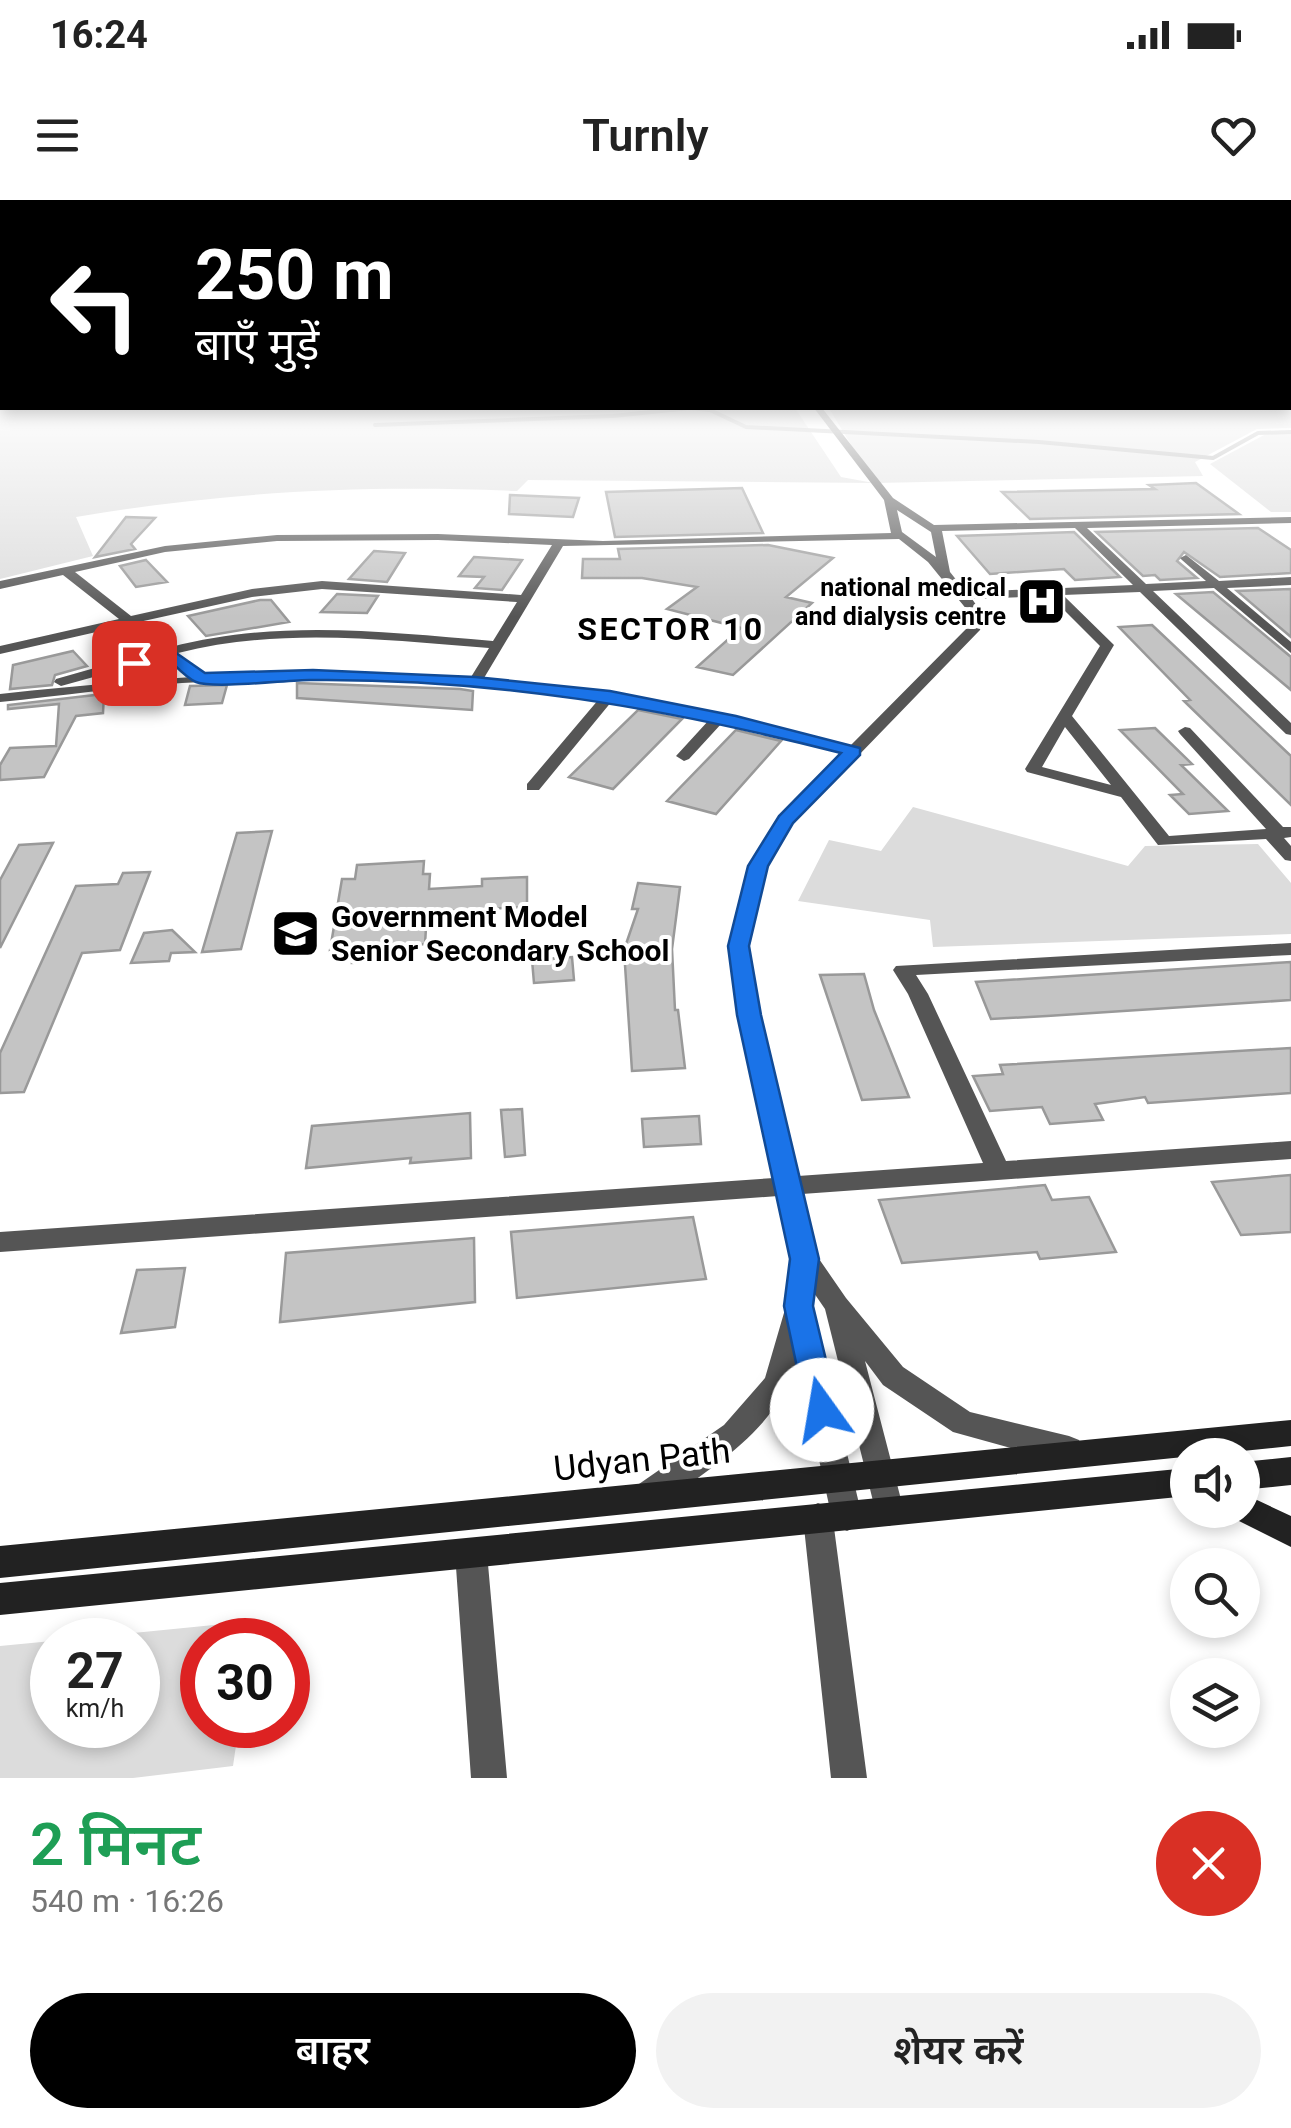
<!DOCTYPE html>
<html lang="hi">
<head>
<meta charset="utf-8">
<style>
  body { margin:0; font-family:Roboto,"Noto Sans Devanagari",sans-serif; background:#f2f2f2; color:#222; height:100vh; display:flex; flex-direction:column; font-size:38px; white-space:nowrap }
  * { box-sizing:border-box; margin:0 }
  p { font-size:32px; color:#767676 }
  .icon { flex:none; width:55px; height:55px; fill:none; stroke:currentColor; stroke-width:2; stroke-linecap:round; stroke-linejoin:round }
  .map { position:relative; height:1578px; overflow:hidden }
  .details { display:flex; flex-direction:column; background:#fff; flex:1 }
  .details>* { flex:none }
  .top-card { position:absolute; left:0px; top:0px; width:1292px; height:210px; box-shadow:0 5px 15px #0003; background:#000; color:#fff; overflow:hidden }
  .buttons { position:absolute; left:1170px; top:1238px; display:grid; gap:20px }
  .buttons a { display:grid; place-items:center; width:90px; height:90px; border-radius:50%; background:#fff; box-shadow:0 5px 15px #0003; font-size:50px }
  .speed { position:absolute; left:30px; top:1418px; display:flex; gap:20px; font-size:50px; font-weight:700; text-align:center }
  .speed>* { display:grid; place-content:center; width:130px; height:130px; border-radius:50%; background:#fff; box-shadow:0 5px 15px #0003; line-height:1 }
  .speed small { font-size:25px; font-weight:400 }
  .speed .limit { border:15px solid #d22; background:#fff; color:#111 }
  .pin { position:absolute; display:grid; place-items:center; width:85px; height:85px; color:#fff; margin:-42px; border-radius:20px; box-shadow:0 5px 15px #0006 }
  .me { position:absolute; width:110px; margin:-55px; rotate:347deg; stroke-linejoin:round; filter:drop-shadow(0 0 8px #0008) }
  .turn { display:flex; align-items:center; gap:35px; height:210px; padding:0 30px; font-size:45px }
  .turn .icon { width:130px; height:130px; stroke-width:2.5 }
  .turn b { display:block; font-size:70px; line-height:85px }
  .round { display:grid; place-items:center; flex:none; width:105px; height:105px; border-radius:52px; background:#f2f2f2 }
  .headline { display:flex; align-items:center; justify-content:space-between; height:170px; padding:0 30px }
  h1 { font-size:60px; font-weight:600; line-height:75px; color:#1e9e55 }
  .button { display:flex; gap:20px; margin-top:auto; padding:20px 30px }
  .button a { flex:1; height:115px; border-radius:60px; background:#000; color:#fff; font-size:40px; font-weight:600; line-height:115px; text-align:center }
  .button a+a { background:#f2f2f2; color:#222 }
  .status { display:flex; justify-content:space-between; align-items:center; height:70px; padding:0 50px; background:#fff; direction:ltr }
  .status svg { height:28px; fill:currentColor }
  header { display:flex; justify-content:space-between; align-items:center; height:130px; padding:0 30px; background:#fff; font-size:45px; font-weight:600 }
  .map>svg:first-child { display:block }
  .green { fill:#dcdcdc }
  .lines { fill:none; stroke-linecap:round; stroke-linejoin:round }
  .stream { stroke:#a3a3a3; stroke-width:4 }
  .building { fill:#c4c4c4; stroke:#999; stroke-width:2.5 }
  .minor { fill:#555; fill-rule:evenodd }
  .secondary { fill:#222; fill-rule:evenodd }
  .route { fill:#1a73e8; stroke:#114b97; stroke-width:2.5 }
  .labels { text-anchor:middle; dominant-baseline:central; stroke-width:8; stroke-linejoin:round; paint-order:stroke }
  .far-poi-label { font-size:25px; font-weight:bold; fill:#000; stroke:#fff; text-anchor:end }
  .poi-label { font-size:30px; font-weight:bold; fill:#000; stroke:#fff; text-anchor:start }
  .far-district-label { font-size:32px; font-weight:bold; letter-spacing:2.5px; fill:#000; stroke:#fff }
  .near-street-label { font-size:35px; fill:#000; stroke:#fff }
</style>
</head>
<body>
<div class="status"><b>16:24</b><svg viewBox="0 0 49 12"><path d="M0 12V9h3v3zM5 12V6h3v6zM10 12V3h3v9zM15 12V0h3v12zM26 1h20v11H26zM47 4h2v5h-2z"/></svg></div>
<header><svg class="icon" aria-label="menu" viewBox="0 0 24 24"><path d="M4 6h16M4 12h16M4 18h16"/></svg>Turnly<svg class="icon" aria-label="heart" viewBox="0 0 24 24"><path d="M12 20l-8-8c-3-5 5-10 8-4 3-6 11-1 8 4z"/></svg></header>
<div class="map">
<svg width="1291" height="1578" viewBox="0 0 1291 1578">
  <rect width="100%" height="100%" fill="#fff"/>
  <!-- green -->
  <path class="green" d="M0 196 2 208H795L841 277 874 283 830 210 1290 208 1291 203V228L1257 229 1195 262 1203 276 876 283 528 280 517 291C362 285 229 291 76 317L93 356 0 379Z
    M1266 234H1291V312H1271L1210 264Z
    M913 607 1128 666 1145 646 1258 644 1291 683V734L933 747 930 720 798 701 829 640 881 651Z
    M254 1421 251 1440H202V1525H239L233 1566 133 1578H0V1446L52 1441V1525H138V1440H63Z"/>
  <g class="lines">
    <!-- stream -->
    <path class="stream" d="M375 225 613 216 690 208 710 210 746 227 1039 242 1213 258 1258 233 1291 232"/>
  </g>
  <!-- building -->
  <path class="building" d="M1196 283 1239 314 1030 319 1002 292 1155 289 1149 285Z
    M742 288 763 333 615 337 606 292Z
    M510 295 579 298 573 317 509 314Z
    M126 317 155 318 131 344 135 349 95 357Z
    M1258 328 1291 350V373L1220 377 1184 352 1177 361 1197 378 1160 380 1155 375 1143 376 1096 332Z
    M1074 332 1120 377 1075 380 1064 369 990 374 957 336Z
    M768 345 833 358 786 397 812 403 733 475 697 467 741 428 667 409 697 387 642 378H582L583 359H620L618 349Z
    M374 351 405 353 387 382 349 379Z
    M474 357 522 360 502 390 475 388 484 377 459 376Z
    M146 360 167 382 136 387 120 366Z
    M1291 389V437L1237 391Z
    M1213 392 1291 457V490L1176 394Z
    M337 394 378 396 367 413 321 412Z
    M260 400H271L289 422 206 436 188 416Z
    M1152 425 1291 556V605L1184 501 1190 500 1119 427Z
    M73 451 87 466 55 475 52 485 10 489 13 465Z
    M297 483 460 489 473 491 472 510 297 498Z
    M227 485 222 503 185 505 190 486Z
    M104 494 103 513 76 516 44 577 0 580V565L10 548 56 546 59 504 8 509V505Z
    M638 510 682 519 613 589 569 577Z
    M1155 528 1192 564 1181 565 1228 611 1189 614 1170 595 1183 594 1120 530Z
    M736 530 781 541 716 614 667 601Z
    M272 631 241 749 202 752 237 633Z
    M53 643 0 748V680L19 645Z
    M424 661 423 674H430L429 689 482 686V679L527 677V707L427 712 425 744 401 746 400 760 352 763 354 748 330 750 342 679H355L357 665Z
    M150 672 120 750 82 753 24 892 0 893V853L76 686 118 684 123 673Z
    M638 683 680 687 672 749 675 810H678L685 868 632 871 624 750 638 709H632Z
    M172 730 195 752 171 753 169 761 131 763 144 733Z
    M572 757 574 780 534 783 532 760Z
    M1291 762V800L1047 816 991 819 976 782Z
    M864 774 874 810 909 897 862 900 820 775Z
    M1291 848V893L1148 903 1145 897 1095 904 1103 920 1050 924 1042 907 990 911 973 876 1003 874 1000 865Z
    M522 909 525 955 505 957 501 910Z
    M470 913 471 958 410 963 411 958 306 968 312 926Z
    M699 916 701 944 644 947 642 919Z
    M1291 975V1032L1241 1035 1212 982Z
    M1045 985 1052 1000 1089 997 1116 1052 1040 1059 1037 1052 902 1063 879 1000Z
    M693 1017 706 1079 517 1098 511 1032Z
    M474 1038 475 1102 280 1122 286 1053Z
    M185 1068 175 1127 121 1133 137 1070Z"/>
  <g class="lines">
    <!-- minor -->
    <path class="minor" d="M814 208H822L893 298 934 325 1291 317V323L1087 328 1146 384 1206 381 1182 360 1180 358 1186 355 1219 381 1291 377V385L1227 388 1291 442V453L1214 388 1153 391 1291 523V535L1286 534 1140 392 1063 395 1114 445 1072 516 1169 636 1266 629 1180 534 1178 531 1185 527 1190 528 1283 627H1291V637L1284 638 1291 646V661L1285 660 1266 639 1158 645 1121 597 1027 572 1025 569 1100 446 1050 396 972 399 984 416 980 430 793 623 767 665 749 746 759 815 798 976 983 963 908 794 893 770 896 766 1291 743V755L916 775 928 794 1006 961 1291 941V959L802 994 817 1056 846 1098 903 1167 970 1212 1069 1236 1079 1240 1084 1250 1079 1260 1069 1264 953 1232 883 1185 865 1161 904 1311 900 1321 889 1326 878 1321 825 1109 814 1093 812 1107 862 1316 858 1326 847 1331 836 1326 833 1320 867 1578H831L803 1318 807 1308 818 1303 829 1308 831 1314 797 1160C779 1228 715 1265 661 1304L650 1308 639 1304 635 1294 639 1284 724 1225 765 1178 786 1106 792 1059 778 996 0 1052V1032L774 978 739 815 729 746 749 665 780 616 843 553 722 523 689 559 684 561 676 556 709 520 612 501 539 590H527V584L599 499C461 481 321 475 182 483 121 487 60 496 0 502V494C157 477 313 465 471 477L489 448C384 440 282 427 178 453L183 458 176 462 166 457 61 486 54 482 56 479 158 450 127 425 0 454V446L119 419 63 375 0 389V381L165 346 277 335 438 334 603 341 891 333 884 300ZM897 310 931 332 936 357 902 332ZM1075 328 1133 385 966 392 950 372 942 331ZM899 339 928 362 972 416 969 426 850 546 639 497 484 478 563 346ZM438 340 552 345 521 395 322 381 252 389 131 416 75 372 165 352 277 341ZM322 389 517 402 493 441C384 432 279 419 171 447L139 422 252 397ZM1065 527 1111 585 1042 567Z
      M471 1338 482 1342 487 1353 507 1578H471L455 1353 460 1342Z"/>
    <!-- secondary -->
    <path class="secondary" d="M1291 1220V1246L0 1378V1346Z
      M1291 1257V1285L1242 1290V1262Z
      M1188 1268V1296L0 1415V1383Z
      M1242 1293 1291 1316V1347L1231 1317 1228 1310H1242Z"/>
  </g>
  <!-- sky -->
  <linearGradient id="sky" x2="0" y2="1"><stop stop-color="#8cadcc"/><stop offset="0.47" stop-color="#fff"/><stop offset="1" stop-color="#fff" stop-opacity="0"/></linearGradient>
  <rect width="1291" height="417" fill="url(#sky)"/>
  <!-- route -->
  <path class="route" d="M169 448 205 473 313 470 475 477 610 491 736 516 860 548V555L793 623 768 666 749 746 761 815 819 1059 813 1106 838 1210 834 1220 822 1224 811 1220 806 1210 784 1106 790 1059 737 815 728 746 748 666 779 616 841 553C665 508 493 478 310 480 287 480 214 489 196 482 186 478 175 465 167 458L134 467 126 463Z"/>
  <!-- icons -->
  <defs>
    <symbol id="hospital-square" viewBox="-11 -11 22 22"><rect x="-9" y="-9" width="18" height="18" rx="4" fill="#000" stroke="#fff"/><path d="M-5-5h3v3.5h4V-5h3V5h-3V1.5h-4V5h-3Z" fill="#fff"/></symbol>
    <symbol id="school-square" viewBox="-11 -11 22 22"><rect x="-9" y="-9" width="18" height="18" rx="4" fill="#000" stroke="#fff"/><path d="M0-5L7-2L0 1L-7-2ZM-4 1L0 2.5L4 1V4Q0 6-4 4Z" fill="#fff"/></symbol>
  </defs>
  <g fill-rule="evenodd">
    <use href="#hospital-square" x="1014" y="374" width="55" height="55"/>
    <use href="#school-square" x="268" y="706" width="55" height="55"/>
  </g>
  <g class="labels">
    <!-- far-poi labels -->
    <g class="far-poi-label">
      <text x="1006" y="387">national medical<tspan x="1006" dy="29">and dialysis centre</tspan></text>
    </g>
    <!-- poi labels -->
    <g class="poi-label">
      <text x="331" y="716">Government Model<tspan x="331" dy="34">Senior Secondary School</tspan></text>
    </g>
    <!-- far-district labels -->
    <g class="far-district-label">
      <text x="671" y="429">SECTOR 10</text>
    </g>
    <!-- near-street labels -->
    <g class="near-street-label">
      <text transform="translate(642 1260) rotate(-6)">Udyan Path</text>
    </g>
  </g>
</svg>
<div class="buttons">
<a><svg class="icon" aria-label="sound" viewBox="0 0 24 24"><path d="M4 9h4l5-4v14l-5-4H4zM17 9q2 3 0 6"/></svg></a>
<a><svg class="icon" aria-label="search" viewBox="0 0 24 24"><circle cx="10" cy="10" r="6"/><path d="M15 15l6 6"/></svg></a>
<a><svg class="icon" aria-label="layers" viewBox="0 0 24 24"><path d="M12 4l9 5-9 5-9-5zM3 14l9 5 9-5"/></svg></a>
</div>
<div class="speed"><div>27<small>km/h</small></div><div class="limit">30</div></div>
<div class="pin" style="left:134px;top:463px;background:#d93025"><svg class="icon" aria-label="arrive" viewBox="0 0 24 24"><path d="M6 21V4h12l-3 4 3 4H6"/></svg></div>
<svg class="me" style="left:822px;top:1210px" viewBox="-20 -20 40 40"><circle r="19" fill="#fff"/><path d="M0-13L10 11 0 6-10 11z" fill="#1a73e8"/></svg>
<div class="top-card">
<div class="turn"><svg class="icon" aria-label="left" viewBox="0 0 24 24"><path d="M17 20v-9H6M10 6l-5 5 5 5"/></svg><div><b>250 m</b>बाएँ मुड़ें</div></div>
</div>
</div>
<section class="details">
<div class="headline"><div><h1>2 मिनट</h1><p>540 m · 16:26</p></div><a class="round" style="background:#d93025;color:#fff"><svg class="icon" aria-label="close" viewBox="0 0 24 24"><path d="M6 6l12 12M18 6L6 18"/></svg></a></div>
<div class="button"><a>बाहर</a><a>शेयर करें</a></div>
</section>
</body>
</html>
